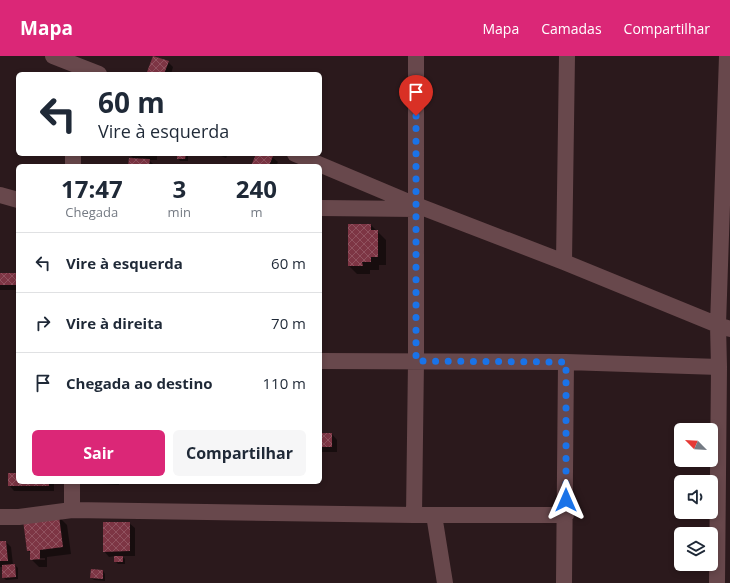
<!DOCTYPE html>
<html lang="pt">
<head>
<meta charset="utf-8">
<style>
  body { margin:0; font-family:"Open Sans",sans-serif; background:#f6f6f7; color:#1f2937; height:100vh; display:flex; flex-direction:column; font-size:15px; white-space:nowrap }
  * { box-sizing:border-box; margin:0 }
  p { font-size:13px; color:#747a83 }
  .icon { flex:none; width:22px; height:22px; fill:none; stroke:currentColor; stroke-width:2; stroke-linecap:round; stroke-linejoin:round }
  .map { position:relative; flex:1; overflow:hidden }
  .details { position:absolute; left:16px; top:108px; width:306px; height:320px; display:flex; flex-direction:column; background:#fff; border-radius:6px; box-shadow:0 2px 6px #0003 }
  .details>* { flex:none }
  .top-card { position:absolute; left:16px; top:16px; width:306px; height:84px; border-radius:6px; box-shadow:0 2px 6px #0003; background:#fff; color:#1f2937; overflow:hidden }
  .needle { width:26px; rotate:294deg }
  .buttons { position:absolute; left:674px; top:367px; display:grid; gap:8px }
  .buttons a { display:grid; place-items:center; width:44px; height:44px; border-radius:6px; background:#fff; box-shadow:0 2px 6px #0003; font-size:20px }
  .pin { position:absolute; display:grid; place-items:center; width:34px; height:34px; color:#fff; margin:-41px -17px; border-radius:50% 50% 50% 0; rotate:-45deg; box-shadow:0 0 4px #0007 }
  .pin .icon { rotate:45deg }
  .me { position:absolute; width:44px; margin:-22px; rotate:0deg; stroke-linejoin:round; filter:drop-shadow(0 0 3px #0008) }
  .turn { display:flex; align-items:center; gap:14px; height:84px; padding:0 16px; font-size:18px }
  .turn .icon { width:52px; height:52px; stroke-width:2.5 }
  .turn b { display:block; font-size:28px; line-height:34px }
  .eta { display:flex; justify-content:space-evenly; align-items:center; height:68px; text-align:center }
  .eta b { font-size:24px; font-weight:700; line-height:28px }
  .action { display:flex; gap:8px; margin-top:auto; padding:8px 16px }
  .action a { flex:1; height:46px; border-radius:6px; background:#db2777; color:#fff; font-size:16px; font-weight:700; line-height:46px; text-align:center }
  .action a+a { background:#f6f6f7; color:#1f2937 }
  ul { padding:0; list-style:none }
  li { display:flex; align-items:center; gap:12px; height:60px; padding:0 16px; border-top:1px solid #e0e1e3 }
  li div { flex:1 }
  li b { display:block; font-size:15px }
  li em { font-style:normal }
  header { display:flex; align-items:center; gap:24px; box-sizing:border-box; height:56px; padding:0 20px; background:#db2777; color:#fff }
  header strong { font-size:19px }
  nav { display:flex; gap:22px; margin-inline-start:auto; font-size:14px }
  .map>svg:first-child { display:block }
  .shadow { fill:#0007; fill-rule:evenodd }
  .building { fill:url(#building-cross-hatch) }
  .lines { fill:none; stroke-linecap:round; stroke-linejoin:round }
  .minor { stroke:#68484c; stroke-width:16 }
  .route { stroke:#1a73e8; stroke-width:7; stroke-dasharray:0 12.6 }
</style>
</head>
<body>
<header>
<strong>Mapa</strong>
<nav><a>Mapa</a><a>Camadas</a><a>Compartilhar</a></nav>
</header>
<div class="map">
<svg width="730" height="527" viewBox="0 0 730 527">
  <defs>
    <pattern id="building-cross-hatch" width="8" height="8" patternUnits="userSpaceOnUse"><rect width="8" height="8" fill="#7d3544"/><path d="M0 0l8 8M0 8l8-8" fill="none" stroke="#90525f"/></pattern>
  </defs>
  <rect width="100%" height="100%" fill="#2b191c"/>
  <!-- shadow -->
  <path class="shadow" d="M168 6 173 11 171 18H151L148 15Z
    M129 98H157V104H149L155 110H129L134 103Z
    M178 98H188V105H180L178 102Z
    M216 98H228L226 102Z
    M257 98H265L272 101 278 106 276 110H252Z
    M371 169 386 184V209H379V214H370V218H357L349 210Z
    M0 218H18V234H0Z
    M320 378H332L337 384V396H320Z
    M18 418V426H54V435H14L9 429Z
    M97 426H119V429L100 428Z
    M59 461 67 469 71 498 47 501V511H39L31 503V497L28 495ZM36 502H45V504H38Z
    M129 467 135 472V500H122L125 503V508H118L115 505V500L109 501 104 495Z
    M0 486H6L11 491 13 509H15L18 512V523L6 524 3 521V511H0Z
    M103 515 105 518V525L94 524 91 522Z"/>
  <!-- building -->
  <path class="building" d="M153 0 169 5 164 18H153L147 16Z
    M177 98H186L185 103H177Z
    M256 98H268L273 100 269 110H251Z
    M129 102 150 103 149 110H128Z
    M348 168H371V174H378V201H371V206H362L363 210H348Z
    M0 217H18V229H0Z
    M320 377H332V391H320Z
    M8 417H18V426H49V430H8Z
    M59 460 63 491 40 494V503L30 504V495H27L23 464Z
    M103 466H130V495L103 496Z
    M0 485H6L8 505H0Z
    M114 500H123V506H114Z
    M15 508 16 521 2 522V509Z
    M91 513 103 514V523L90 522Z"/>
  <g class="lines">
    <!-- minor -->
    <path class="minor" d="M53 0 99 18
      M73 98V110
      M295 98 416 149 564 206 718 269 730 273
      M0 139 18 144
      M320 152 416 153
      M564 206 567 0
      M320 305 566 306 719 311
      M72 426V454L414 459H566
      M414 459 416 305V0
      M434 459 445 527
      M0 461H19L72 454
      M564 527 566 306
      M717 527 719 311 718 269 727 0"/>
  </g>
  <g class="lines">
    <!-- route -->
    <path class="route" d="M416 60V305L566 306V444"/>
  </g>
</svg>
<div class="buttons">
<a><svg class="needle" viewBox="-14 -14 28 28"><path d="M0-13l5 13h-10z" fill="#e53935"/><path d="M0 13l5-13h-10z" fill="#747a83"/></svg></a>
<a><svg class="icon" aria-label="sound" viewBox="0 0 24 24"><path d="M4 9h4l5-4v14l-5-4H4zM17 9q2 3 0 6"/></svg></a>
<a><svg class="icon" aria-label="layers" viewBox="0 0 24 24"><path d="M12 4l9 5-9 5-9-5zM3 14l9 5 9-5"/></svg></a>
</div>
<div class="pin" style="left:416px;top:60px;background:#d93025"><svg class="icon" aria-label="arrive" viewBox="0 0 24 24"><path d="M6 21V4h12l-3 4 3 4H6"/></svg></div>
<svg class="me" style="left:566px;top:444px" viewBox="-20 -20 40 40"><path d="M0-17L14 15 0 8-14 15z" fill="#1a73e8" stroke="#fff" stroke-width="4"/></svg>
<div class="top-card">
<div class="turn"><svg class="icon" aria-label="left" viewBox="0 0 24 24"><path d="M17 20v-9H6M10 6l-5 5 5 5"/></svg><div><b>60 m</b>Vire à esquerda</div></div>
</div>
<section class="details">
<div class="eta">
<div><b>17:47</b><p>Chegada</p></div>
<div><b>3</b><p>min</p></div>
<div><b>240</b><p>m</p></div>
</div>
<ul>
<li><svg class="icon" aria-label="left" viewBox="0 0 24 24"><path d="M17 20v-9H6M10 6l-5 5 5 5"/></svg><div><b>Vire à esquerda</b></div><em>60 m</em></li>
<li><svg class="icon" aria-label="right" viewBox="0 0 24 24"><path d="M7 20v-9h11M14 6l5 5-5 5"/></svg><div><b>Vire à direita</b></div><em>70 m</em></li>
<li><svg class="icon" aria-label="arrive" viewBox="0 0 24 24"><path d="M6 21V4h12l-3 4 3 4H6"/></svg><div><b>Chegada ao destino</b></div><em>110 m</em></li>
</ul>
<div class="action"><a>Sair</a><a>Compartilhar</a></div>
</section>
</div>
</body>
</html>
